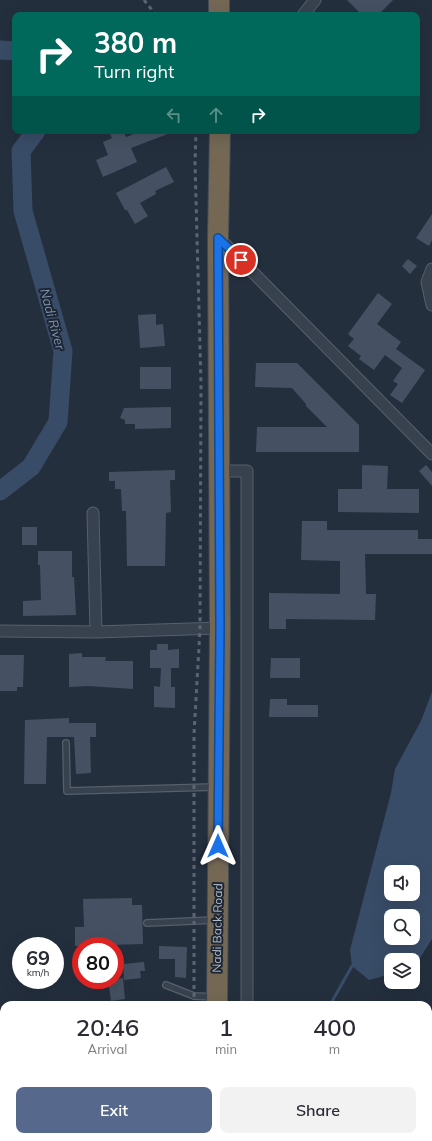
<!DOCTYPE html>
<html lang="en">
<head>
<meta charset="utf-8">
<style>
  body { margin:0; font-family:Mulish,sans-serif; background:#f2f2f3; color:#2b2b33; height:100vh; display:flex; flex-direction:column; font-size:15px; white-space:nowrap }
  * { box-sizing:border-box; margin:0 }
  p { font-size:13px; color:#7c7c81 }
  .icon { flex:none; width:22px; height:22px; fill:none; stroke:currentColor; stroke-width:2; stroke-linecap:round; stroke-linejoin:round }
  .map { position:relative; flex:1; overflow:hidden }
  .details { position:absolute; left:0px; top:1001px; width:432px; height:140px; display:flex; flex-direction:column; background:#fff; border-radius:12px 12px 0 0; box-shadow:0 4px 16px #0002 }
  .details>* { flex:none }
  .banner { position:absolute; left:12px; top:12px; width:408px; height:122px; border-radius:8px; box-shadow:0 4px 16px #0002; background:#00695c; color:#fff; overflow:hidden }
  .fabs { position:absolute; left:384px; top:865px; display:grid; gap:8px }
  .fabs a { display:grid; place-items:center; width:36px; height:36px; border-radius:8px; background:#fff; box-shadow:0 4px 16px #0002; font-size:20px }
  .speed { position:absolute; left:12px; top:937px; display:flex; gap:8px; font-size:20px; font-weight:700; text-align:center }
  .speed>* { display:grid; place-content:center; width:52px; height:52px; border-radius:50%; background:#fff; box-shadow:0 4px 16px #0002; line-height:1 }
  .speed small { font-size:10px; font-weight:400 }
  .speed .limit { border:6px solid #d22; background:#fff; color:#111 }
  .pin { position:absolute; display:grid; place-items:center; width:34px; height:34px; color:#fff; margin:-17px; border:2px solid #fff; border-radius:50%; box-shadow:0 1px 4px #0007 }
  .me { position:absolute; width:44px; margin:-22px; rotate:0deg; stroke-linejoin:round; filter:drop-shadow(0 0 3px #0008) }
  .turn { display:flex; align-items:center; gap:14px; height:84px; padding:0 16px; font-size:18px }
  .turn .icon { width:52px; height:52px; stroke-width:2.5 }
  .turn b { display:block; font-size:28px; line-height:34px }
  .lanes { display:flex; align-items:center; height:38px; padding:0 16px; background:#0003; justify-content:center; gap:20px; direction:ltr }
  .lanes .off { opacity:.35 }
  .eta { display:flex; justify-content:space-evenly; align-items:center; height:68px; text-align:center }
  .eta b { font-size:24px; font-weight:600; line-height:28px }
  .button { display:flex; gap:8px; margin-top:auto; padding:8px 16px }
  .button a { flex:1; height:46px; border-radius:8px; background:#56698c; color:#fff; font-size:16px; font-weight:600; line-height:46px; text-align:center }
  .button a+a { background:#f2f2f3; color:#2b2b33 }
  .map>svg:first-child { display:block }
  .water { fill:#394c67; fill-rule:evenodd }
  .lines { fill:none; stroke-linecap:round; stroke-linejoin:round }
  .stream { stroke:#394c67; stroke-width:3 }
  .river { stroke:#394c67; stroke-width:19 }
  .building { fill:#455162 }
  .lane-casing { stroke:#565f6c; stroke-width:8 }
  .street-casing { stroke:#565f6c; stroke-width:13 }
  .highway-casing { stroke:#434c59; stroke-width:22 }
  .lane { stroke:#38414e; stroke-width:5.5 }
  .street { stroke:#38414e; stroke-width:11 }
  .highway { stroke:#746855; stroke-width:20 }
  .rail { stroke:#5a6575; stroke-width:3; stroke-dasharray:4 4; stroke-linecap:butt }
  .route-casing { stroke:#114b97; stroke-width:10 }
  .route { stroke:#1a73e8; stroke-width:7 }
  .labels { text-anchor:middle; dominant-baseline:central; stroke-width:4; stroke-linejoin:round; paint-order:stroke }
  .street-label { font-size:12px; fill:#b4bcc9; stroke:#1d2633 }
  .water-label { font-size:13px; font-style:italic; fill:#7c92b1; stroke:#1d2633 }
</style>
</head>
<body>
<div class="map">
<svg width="432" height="1141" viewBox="0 0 432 1141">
  <rect width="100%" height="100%" fill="#242f3e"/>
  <!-- water -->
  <path class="water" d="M432 692V939L420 958 413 963V960H391V974L369 980 352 966 350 950 391 793 395 769 421 721ZM391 872H413V894H391ZM391 916H413V938H391Z"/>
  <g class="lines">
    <!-- stream -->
    <path class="stream" d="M330 1005 352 966
      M323 1137 324 1141"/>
    <!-- river -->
    <path class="river" d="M0 50 15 51
      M0 491 31 467 58 422 63 351 23 211 21 151 36 131"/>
  </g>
  <!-- building -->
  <path class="building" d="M347 0H393L378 15H362Z
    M118 131H123L126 137 142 131 173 132 131 148 137 162 103 177 96 160 108 155 103 142 112 138 110 134Z
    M166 167 174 182 155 191 156 194 140 203 148 216 135 224 127 210H125L116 193Z
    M432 214V240L429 246 416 238Z
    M408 259 417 266 410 274 402 266Z
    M378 293 392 304 377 324 401 342 396 349 425 370 402 403 390 395 398 384 393 381 402 368 385 355 374 370 359 359 361 356 348 346 354 339 348 334Z
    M156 314V325L163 324 165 346 140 348 138 315Z
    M256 363H297L359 425V452H256L257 427H327L306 406V404L292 388 255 387Z
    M140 367H171V389H140Z
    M171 407V428L135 429V424H125V420L120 418 124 408Z
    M362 465 388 466 387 489H419V513L338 512V489H362Z
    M426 465 432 472V486L419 471Z
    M175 470V480H170L171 512 166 513 165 566H127L126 511H122L121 489H115V481H109V472Z
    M302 521H327V530H418V539H432V554H365L366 594H376L375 620 286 619V629H269V593L340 594V561L301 560Z
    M22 527H37V545H22Z
    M38 551H72V577H74L76 615 23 616V601L41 600 40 565H38Z
    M157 644H168V650L179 649V668H171V687H175V708L154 707V686L160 687 161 668H150V650H157Z
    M82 653V657H106L105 661H133V689L88 686 69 687V654Z
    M0 655H24L23 687H17V691H0Z
    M271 658H300V678H270Z
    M270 699H287V705H318V717H269Z
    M69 718V723H96V737H90L91 773 76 774 74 737H47L46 784H24L25 720Z
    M132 898V905H142L143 944 75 946V927H84L83 899Z
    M159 946 187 947 186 978 175 977V959H159Z
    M144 962 145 971H140L141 978 124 980 123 964Z
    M123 978 125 999 111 1001 108 980Z"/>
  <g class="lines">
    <defs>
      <path id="lane" d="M66 743 67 791 215 787
        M147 923 215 920
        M166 985 194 996 214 997"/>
      <path id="street" d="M303 15 315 0
        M218 237 432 454
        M432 269 427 282 432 305
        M219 471H247V1005
        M93 513 96 632
        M0 631 96 632 220 628"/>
      <path id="highway" d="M219 0V15
        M217 1005 220 628 218 237 220 131
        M215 1141V1137"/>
    </defs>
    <!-- lane casing -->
    <use href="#lane" class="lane-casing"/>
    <!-- street casing -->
    <use href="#street" class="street-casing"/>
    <!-- highway casing -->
    <use href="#highway" class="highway-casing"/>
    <!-- lane -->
    <use href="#lane" class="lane"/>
    <!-- street -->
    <use href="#street" class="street"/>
    <!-- highway -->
    <use href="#highway" class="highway"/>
    <!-- rail -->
    <path class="rail" d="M144 0 156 15
      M194 1005V734L200 629 201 384 195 163 196 131
      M194 1141V1137"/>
  </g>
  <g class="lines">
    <defs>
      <path id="route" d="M218 846 220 628 218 238 241 260"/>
    </defs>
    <!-- route casing -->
    <use href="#route" class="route-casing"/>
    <!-- route -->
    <use href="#route" class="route"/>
  </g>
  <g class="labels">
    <!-- street labels -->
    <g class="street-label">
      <text transform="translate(217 928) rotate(-89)">Nadi Back Road</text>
    </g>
    <!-- water labels -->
    <g class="water-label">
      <text transform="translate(53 319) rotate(75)">Nadi River</text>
    </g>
  </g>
</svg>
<div class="fabs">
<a><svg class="icon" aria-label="sound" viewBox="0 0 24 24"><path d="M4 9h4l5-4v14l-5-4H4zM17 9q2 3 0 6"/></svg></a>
<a><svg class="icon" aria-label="search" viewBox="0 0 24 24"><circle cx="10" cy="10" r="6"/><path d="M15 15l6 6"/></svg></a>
<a><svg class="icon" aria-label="layers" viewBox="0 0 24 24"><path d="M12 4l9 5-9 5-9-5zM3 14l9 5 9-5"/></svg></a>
</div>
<div class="speed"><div>69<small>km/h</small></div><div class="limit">80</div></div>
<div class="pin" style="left:241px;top:260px;background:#d93025"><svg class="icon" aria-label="arrive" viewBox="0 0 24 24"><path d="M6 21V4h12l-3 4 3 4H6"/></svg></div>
<svg class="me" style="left:218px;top:846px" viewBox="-20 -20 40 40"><path d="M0-17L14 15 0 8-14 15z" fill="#1a73e8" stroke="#fff" stroke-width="4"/></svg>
<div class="banner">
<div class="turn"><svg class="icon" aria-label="right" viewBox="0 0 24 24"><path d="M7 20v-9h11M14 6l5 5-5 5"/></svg><div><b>380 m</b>Turn right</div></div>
<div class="lanes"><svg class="icon off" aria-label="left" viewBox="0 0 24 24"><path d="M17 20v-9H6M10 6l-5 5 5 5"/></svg><svg class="icon off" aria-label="ahead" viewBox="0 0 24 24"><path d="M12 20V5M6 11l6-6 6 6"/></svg><svg class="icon" aria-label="right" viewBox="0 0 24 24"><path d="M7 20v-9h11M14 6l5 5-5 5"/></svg></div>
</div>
<section class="details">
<div class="eta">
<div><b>20:46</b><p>Arrival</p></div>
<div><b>1</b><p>min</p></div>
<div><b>400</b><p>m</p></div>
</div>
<div class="button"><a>Exit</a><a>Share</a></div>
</section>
</div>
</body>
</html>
